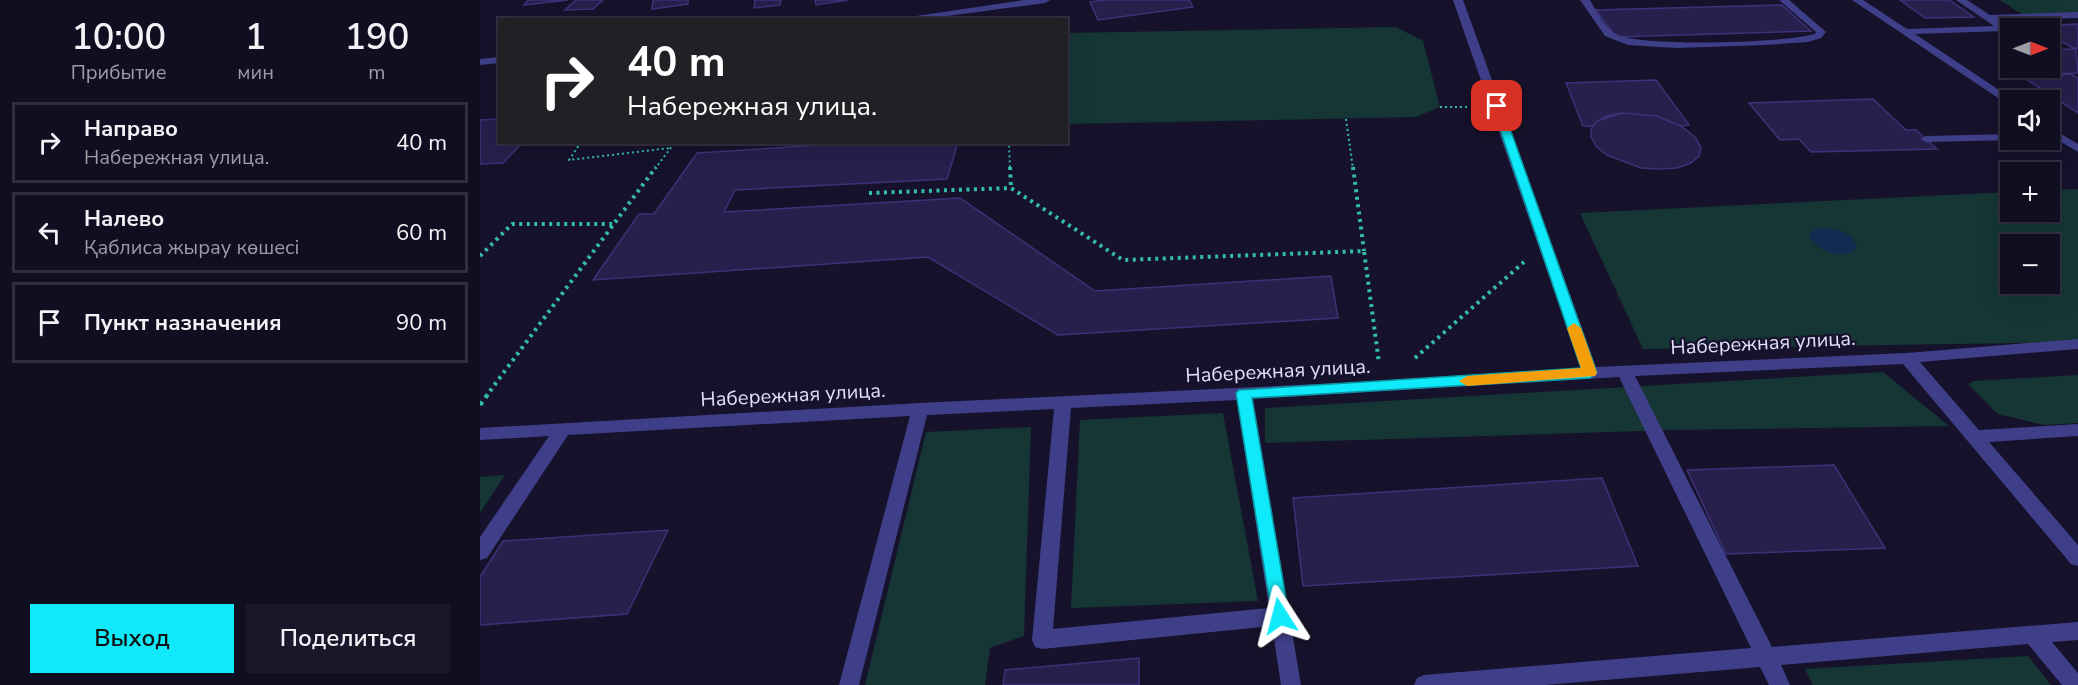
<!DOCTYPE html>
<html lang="ru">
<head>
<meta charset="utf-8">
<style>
  body { margin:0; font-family:"Nunito Sans",sans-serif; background:#19172a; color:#f1f3f6; height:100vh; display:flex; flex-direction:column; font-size:22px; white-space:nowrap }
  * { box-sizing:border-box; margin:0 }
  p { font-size:20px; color:#9c9ca5 }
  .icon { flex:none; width:33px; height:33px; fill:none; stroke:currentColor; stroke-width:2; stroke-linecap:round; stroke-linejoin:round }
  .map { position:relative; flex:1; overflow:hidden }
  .panel { display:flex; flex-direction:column; background:#100e21; width:480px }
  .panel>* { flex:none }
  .top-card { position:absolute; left:18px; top:18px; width:570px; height:126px; border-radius:0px; box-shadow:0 6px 24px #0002,0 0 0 2px #302e3f; background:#202124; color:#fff; overflow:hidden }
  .needle { width:39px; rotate:90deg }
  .tools { position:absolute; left:1520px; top:18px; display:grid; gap:12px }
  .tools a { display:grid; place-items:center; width:60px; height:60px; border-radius:0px; background:#100e21; box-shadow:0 6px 24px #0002,0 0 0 2px #302e3f; font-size:30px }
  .pin { position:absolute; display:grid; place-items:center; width:51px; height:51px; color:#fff; margin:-26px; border-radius:12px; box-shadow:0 3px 9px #0006 }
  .me { position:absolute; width:66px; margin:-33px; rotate:351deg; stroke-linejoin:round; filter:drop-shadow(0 0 4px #0008) }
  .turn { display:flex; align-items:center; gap:21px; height:126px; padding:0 30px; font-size:27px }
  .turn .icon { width:78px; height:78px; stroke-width:2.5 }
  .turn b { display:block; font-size:42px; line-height:51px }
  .eta { display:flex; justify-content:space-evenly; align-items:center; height:102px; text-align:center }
  .eta b { font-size:36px; font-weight:600; line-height:42px }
  .action { display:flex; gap:12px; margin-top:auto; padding:12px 30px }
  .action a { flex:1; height:69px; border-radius:0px; background:#10e9f9; color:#111; font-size:24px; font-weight:600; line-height:69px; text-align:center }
  .action a+a { background:#19172a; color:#f1f3f6 }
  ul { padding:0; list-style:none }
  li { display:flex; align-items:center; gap:18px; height:81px; margin:0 12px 9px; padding:0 18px; border:3px solid #302e3f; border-radius:0px }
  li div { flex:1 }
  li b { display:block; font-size:22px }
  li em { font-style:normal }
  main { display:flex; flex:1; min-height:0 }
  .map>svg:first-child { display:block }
  .green { fill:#153634; fill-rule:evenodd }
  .water { fill:#112b51 }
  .building { fill:#271f4c; stroke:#3d3278; stroke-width:1.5 }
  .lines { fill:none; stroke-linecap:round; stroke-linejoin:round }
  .path-far2 { stroke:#35bbaf; stroke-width:2; stroke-dasharray:2 3; stroke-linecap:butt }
  .path-far1 { stroke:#35bbaf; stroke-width:4; stroke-dasharray:3 4.5; stroke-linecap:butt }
  .path { stroke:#35bbaf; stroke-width:4.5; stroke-dasharray:4 5; stroke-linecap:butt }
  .minor { fill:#3f3f89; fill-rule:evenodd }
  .route { fill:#10e9f9; stroke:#0a97a2; stroke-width:1.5 }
  .slow { fill:#f59e0b }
  .labels { text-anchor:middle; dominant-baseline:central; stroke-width:4.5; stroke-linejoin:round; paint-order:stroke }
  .street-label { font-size:20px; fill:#e1defe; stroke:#16122c }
</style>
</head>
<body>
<main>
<section class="panel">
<div class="eta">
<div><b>10:00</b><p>Прибытие</p></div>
<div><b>1</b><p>мин</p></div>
<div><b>190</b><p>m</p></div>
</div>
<ul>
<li><svg class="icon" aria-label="right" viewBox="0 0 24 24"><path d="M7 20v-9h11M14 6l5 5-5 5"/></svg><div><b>Направо</b><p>Набережная улица.</p></div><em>40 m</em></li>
<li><svg class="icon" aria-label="left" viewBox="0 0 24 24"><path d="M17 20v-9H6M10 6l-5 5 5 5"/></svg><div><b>Налево</b><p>Қаблиса жырау көшесі</p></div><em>60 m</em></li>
<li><svg class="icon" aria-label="arrive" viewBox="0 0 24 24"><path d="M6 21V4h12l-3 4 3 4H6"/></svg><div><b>Пункт назначения</b></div><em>90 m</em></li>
</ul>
<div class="action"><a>Выход</a><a>Поделиться</a></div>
</section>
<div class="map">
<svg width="1598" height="685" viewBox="0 0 1598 685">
  <rect width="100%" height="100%" fill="#16122c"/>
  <!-- green -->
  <path class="green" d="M1520 0H1598V13L1543 15Z
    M916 27 943 41 960 107 936 117 587 124V33Z
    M1598 189V342L1163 349 1100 213 1530 192V212H1569V190ZM1530 244H1569V284H1530Z
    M1403 372 1469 426 1191 430 785 443V408Z
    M1598 375V423L1564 425 1518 414 1488 384 1494 381Z
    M743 413 778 601 591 608 600 420Z
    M551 427 544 636 510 648 505 685H385L446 432Z
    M25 475 0 513V477Z
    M1548 656 1571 685H1333L1325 669Z"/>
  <!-- water -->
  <path class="water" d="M1338 228C1353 227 1372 231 1377 247 1365 262 1337 251 1329 237L1330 233Z"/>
  <!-- building -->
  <path class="building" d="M48 0H88L44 5Z
    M96 0H123L113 9 85 10Z
    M173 0H208V4L172 9Z
    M275 0H301L300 5 274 8Z
    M335 0H368L336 5Z
    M622 0H709L713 7 618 20 610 2Z
    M1420 0H1469L1494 17 1445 18Z
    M1302 5 1331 31 1136 37 1116 10Z
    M1598 24V48H1593L1569 34V28L1556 26Z
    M1596 49 1598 73 1567 74 1556 68H1569V50Z
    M1591 74 1598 78V113L1543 77Z
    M1176 80 1209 125 1201 126 1176 116 1142 113 1127 116 1117 121 1113 126H1103L1086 83Z
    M1393 99 1426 130H1436L1457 149 1331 152 1319 139 1300 140 1269 103Z
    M1142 113 1176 116 1201 126 1216 138 1221 148 1219 156 1211 163 1197 168 1180 169 1161 168 1127 155 1117 147 1111 137V129L1117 121Z
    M20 119V142H43L23 163 0 164V120Z
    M387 142H478L467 179 255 190 244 212 480 198 615 291 851 276 858 318 578 335 448 257 113 280 159 214H174L217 153Z
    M1354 465 1405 548 1246 554 1207 470Z
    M1122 478 1158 566 823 586 813 498Z
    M188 530 147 614 0 625V577L23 541Z
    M659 658V685H523L525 670Z"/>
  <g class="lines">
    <!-- path-far2 -->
    <path class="path-far2" d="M960 107H989
      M866 119 873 169
      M101 142 89 160 190 148
      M526 142 529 144 530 169
      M175 169 195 142"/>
    <!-- path-far1 -->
    <path class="path-far1" d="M530 167 531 188
      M873 167 884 251
      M389 193 531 188 643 260 884 251 899 363
      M0 256 32 224H134
      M935 358 1044 262
      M10 391 176 167"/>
    <!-- path -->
    <path class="path" d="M0 405 11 390"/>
    <!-- minor -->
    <path class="minor" d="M544 0H570L565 3 438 20H409Z
      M973 0H983L1116 367 1427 353 1598 339V349L1440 362 1499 430 1598 424V436L1509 442 1598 545V566L1591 564 1423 364 1155 376 1292 647 1598 622V640L1572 642 1598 673V685H1582L1548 644 1301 665 1310 685H1289L1280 667 1065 685H934L937 678 944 675 1271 648 1139 377 773 399 821 685H801L792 626 562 649 555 647 552 640 574 409 447 415 379 685H359L430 416 88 435 7 558 0 560V537L69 436 0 440V428L440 403 902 381 1101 368ZM757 400 789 608 573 629 591 408Z
      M1100 0H1110C1117 12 1125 29 1138 35 1165 47 1305 43 1335 34L1336 32 1299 0H1309L1346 32 1341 38 1328 42 1285 45 1197 48 1148 45 1125 36Z
      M1372 0H1383L1427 29 1514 26 1476 0H1487L1510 15 1598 12V18L1518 20 1529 28 1524 31 1435 34 1534 100H1530V106Z
      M20 57V63L0 65V59Z
      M1569 127 1598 144V152L1569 135Z
      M1530 134V140H1534L1446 142 1440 139 1446 136Z"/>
  </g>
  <!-- route -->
  <path class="route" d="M1017 103 1022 106 1117 373 1110 378 772 398 809 616 806 622 800 625 793 622 756 393 759 390 1101 368 1012 106Z"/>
  <!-- slow -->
  <path class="slow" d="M1094 323 1101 328 1117 373 1115 376 987 386 979 381 987 376 1101 368 1087 328Z"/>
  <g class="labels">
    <!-- street labels -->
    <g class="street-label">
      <text transform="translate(1283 343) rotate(-3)">Набережная улица.</text>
      <text transform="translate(798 371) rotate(-3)">Набережная улица.</text>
      <text transform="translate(313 395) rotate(-3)">Набережная улица.</text>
    </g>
  </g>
</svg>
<div class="tools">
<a><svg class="needle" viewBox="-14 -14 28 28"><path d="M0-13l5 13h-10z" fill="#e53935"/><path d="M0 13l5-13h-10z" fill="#9c9ca5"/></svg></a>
<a><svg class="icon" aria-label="sound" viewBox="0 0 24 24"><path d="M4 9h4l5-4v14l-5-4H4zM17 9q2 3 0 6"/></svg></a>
<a>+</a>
<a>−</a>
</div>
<div class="pin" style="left:1017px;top:106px;background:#d93025"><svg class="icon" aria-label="arrive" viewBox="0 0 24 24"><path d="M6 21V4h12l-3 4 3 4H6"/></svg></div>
<svg class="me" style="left:800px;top:616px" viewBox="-20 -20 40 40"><path d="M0-17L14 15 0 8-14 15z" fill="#10e9f9" stroke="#fff" stroke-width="4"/></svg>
<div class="top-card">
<div class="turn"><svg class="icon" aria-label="right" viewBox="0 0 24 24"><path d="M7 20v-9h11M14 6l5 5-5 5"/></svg><div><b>40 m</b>Набережная улица.</div></div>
</div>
</div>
</main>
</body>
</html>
